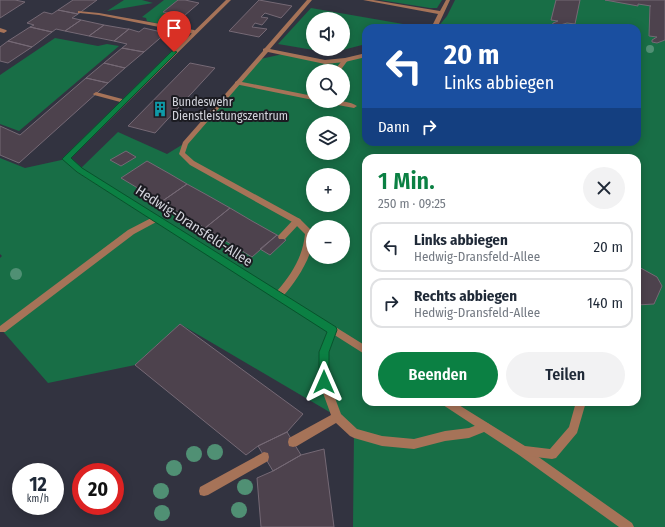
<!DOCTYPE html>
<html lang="de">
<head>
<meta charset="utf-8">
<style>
  body { margin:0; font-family:"Fira Sans Condensed",sans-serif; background:#f2f2f3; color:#1f2937; height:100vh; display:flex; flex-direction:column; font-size:15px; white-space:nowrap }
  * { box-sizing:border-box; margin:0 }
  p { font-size:13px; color:#747a83 }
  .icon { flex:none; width:22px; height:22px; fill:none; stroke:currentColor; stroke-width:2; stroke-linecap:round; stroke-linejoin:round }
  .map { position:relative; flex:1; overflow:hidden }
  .drawer { position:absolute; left:362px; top:154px; width:279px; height:252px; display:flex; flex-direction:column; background:#fff; border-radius:12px; box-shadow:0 2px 10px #0003 }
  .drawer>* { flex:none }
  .guide { position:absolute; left:362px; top:24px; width:279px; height:122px; border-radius:12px; box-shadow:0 2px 10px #0003; background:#1a4fa0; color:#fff; overflow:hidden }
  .controls { position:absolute; left:306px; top:12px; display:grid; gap:8px }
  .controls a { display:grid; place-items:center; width:44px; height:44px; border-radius:50%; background:#fff; box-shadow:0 2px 10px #0003; font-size:20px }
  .speed { position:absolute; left:12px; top:463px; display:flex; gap:8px; font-size:20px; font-weight:700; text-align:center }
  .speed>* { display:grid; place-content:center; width:52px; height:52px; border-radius:50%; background:#fff; box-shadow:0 2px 10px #0003; line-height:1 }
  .speed small { font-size:10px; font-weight:400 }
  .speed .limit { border:6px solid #d22; background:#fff; color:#111 }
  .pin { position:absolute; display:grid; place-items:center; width:34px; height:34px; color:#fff; margin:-41px -17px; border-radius:50% 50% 50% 0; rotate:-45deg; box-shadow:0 0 4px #0007 }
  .pin .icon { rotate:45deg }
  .me { position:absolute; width:44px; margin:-22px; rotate:0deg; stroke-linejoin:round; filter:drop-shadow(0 0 3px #0008) }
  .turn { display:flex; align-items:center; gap:14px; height:84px; padding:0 16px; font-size:18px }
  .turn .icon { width:52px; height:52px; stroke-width:2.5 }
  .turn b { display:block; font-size:28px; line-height:34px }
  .then { display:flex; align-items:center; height:38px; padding:0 16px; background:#0003; gap:8px; font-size:15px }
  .round { display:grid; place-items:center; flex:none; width:42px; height:42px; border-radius:21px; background:#f2f2f3 }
  .overview { display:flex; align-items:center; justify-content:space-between; height:68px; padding:0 16px }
  h1 { font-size:24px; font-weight:600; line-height:30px; color:#0b8043 }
  .action { display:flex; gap:8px; margin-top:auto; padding:8px 16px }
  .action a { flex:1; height:46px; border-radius:24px; background:#0b8043; color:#fff; font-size:16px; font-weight:600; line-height:46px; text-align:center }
  .action a+a { background:#f2f2f3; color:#1f2937 }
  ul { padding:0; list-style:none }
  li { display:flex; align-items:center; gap:12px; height:50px; margin:0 8px 6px; padding:0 8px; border:2px solid #e0e1e3; border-radius:12px }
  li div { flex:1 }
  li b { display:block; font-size:15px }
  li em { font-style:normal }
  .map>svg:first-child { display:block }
  .green { fill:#186e46; fill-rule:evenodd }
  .building { fill:#4d424d; stroke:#756975 }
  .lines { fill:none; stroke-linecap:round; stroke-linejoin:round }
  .lane { fill:#a67358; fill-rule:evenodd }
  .street { fill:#a67358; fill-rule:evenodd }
  .tree { fill:#509074 }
  .route { fill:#0b8043; stroke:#07532c }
  .labels { text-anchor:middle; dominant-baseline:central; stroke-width:4; stroke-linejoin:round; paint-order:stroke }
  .far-poi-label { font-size:12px; fill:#d2d3db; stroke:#1b1b21; text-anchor:start }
  .street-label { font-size:14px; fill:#d2d3db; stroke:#1b1b21 }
</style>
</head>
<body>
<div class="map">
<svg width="665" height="527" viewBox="0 0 665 527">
  <rect width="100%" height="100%" fill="#323340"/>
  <!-- green -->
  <path class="green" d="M124 0H142L153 3 107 11Z
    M164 0H178L164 12 184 16 176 23 168 21 164 25 147 21 146 18 142 17Z
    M380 0H442L437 8H430Z
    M455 0H665V527H353L354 433 338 417 180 324 135 365 48 383 0 328V258L2 256 0 254V158L25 168 66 159 79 170 118 132 167 154 185 143 256 60 283 54 325 62 366 55V142H637V28H437L447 16ZM313 71H343V101H313ZM313 123H343V153H313ZM366 158H637V402H366ZM313 175H343V205H313ZM313 227H343V257H313Z
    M311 8 403 24 412 26 411 28H366V44L331 53 278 44ZM313 19H343V49H313Z
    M55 38 98 46 107 44 119 46 19 131 0 124V75Z"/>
  <!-- building -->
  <path class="building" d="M0 0H15L25 2 0 18Z
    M73 0H97L78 14 58 10Z
    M178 0H185L199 3 184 16 163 12Z
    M259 0 292 6 281 18 265 13 261 17 268 18 262 25 255 23 252 27 267 29 259 37 229 31Z
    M556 0H580L575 24 567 23 557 26H552L553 23 558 21 551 20Z
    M605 0H665V40L657 43 652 42V40L657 37 649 36 650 6H651L638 4V6Z
    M58 10 78 14 72 18 81 20 65 31 56 29 52 32 30 27 34 25 27 23 44 12 52 14Z
    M81 20 104 25 89 36 65 31Z
    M104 25 127 29H129L114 41 89 36Z
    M30 27 52 32 32 47 8 41Z
    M144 28 166 33 144 52 122 48 127 44 114 41 129 29 139 32Z
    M8 41 32 47 8 63 0 61V47Z
    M122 48 144 52 125 68 104 63Z
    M104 63 125 68 108 83 86 78Z
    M190 63 215 68 155 133 128 126Z
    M86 78 108 83 19 163 0 155V126L20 135Z
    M126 151 136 157 121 166 110 160Z
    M147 161 170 174 187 184 161 202 121 178Z
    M187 184 207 195 230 208 205 228 161 202Z
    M230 208 252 221 277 235 252 257 205 228Z
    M277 235 286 240 270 255 260 249Z
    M637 266 657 277 662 286 654 304 637 305Z
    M180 324 303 414 287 432 258 446 246 455 135 365Z
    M287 432 301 455 273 471 258 446Z
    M324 449 334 527H261L257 478 273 471 301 455Z"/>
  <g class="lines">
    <!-- lane -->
    <path class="lane" d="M78 11 99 13 194 30 197 32 194 34 99 15 80 13H78Z
      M0 28 6 30 7 31 4 33 0 32Z
      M343 59 348 60 340 71H334Z
      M237 81 313 96V100L235 84V82Z
      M96 92 126 100 127 101 124 103 94 95 93 94Z
      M324 101C334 101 348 100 357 106L354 108 327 103Z
      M157 215 161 218 160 220 134 234 5 332H0V326L128 230Z
      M297 218 300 219 301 221 300 223 285 239H279L278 237 279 235 294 219Z
      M332 326 335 327 336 330 329 352V382L341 414 357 429 382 436 414 439 445 431 469 428 485 422 489 424 490 427 489 430 469 438 445 441 414 449 382 446 354 438 350 436 336 423 297 446 293 447 289 446 288 442 289 438 331 415 319 382V352L328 330 329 327Z
      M523 446 632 523 634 527H619L519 455 518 451 519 447Z
      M264 452 268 453 269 457 268 461 208 495 204 496 200 495 199 491 200 487Z"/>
    <!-- street -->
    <path class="street" d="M226 0H231L70 159 81 168 277 291C292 274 303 256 305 234L294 223 190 165 179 154 183 142 263 51V49L265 48 307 0H312L270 49 325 60 345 58 366 53V57L345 62 325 64 268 52 188 144 185 153 194 161 300 219 312 231C318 249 296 282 284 295L366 346V355L77 172 63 159Z
      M363 0H373L440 11 446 0H450L437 28H431L438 14Z
      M441 402H454L525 446 550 449 569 427 576 402H586L577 433 556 458 552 459 519 455 443 405Z"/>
  </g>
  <!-- trees -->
  <g class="tree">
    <circle cx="650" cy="49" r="4"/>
    <circle cx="16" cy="274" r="6"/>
    <circle cx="215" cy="452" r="8"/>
    <circle cx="194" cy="454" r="8"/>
    <circle cx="174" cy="468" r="8"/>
    <circle cx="245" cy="487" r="8"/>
    <circle cx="161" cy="491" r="8"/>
    <circle cx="239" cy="510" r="8"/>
    <circle cx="162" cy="513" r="8"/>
  </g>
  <!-- route -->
  <path class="route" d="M172 51 177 52 71 158 82 168 336 327 337 330 329 352V382L328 385 324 387 320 385 319 382V352L327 332 77 172 62 159Z"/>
  <!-- icons -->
  <defs>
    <symbol id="building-bare" viewBox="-9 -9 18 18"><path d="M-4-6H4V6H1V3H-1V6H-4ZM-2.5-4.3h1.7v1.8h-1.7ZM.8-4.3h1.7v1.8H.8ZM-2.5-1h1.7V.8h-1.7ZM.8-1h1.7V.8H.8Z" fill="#0f9aa8" stroke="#1b1b21" stroke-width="2.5" paint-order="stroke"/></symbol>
  </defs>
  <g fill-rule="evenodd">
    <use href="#building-bare" x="149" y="98" width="22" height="22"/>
  </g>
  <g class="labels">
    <!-- far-poi labels -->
    <g class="far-poi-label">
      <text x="172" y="102">Bundeswehr<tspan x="172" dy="14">Dienstleistungszentrum</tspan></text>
    </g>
    <!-- street labels -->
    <g class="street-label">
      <text transform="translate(194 226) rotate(33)">Hedwig-Dransfeld-Allee</text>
    </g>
  </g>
</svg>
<div class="controls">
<a><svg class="icon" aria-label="sound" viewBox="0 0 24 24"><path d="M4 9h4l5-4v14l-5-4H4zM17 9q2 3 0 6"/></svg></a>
<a><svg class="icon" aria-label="search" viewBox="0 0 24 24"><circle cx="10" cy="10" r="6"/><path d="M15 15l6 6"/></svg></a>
<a><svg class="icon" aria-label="layers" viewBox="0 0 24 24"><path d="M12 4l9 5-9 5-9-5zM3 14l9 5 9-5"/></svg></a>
<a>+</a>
<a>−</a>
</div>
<div class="speed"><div>12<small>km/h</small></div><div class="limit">20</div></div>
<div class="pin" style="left:174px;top:52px;background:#d93025"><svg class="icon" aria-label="arrive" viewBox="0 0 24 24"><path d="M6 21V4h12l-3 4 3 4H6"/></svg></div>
<svg class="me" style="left:324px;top:382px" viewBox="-20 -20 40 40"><path d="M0-17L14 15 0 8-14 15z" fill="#0b8043" stroke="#fff" stroke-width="4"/></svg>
<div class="guide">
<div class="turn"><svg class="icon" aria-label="left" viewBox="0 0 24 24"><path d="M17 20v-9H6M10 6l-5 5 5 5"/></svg><div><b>20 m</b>Links abbiegen</div></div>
<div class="then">Dann<svg class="icon" aria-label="right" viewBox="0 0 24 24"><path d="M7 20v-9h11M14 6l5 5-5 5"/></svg></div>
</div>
<section class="drawer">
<div class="overview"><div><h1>1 Min.</h1><p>250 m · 09:25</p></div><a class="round"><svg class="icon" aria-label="close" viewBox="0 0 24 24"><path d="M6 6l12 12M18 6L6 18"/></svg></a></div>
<ul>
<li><svg class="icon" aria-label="left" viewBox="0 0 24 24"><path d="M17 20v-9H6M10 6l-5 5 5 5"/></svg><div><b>Links abbiegen</b><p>Hedwig-Dransfeld-Allee</p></div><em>20 m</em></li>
<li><svg class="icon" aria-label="right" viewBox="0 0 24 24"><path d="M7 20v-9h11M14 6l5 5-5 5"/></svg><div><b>Rechts abbiegen</b><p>Hedwig-Dransfeld-Allee</p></div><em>140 m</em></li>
</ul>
<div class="action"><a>Beenden</a><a>Teilen</a></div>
</section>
</div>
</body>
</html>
